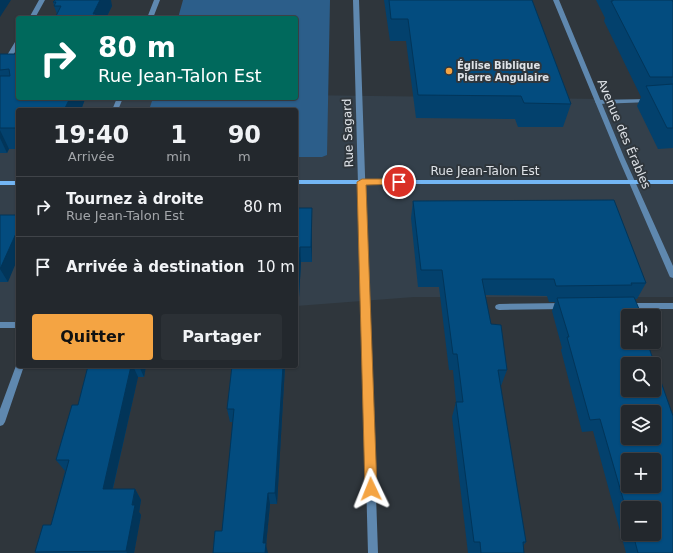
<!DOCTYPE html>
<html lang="fr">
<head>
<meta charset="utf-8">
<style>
  body { margin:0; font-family:"DejaVu Sans",sans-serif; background:#2b3035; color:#f1f3f6; height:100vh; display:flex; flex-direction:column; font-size:15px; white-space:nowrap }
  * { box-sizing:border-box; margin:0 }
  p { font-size:13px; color:#a3a6aa }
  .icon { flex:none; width:22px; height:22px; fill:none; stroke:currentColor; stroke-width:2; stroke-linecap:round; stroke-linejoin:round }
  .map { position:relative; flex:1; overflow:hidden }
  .details { position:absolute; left:16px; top:108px; width:282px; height:260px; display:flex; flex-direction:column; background:#23282d; border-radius:4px; box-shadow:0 1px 3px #0004,0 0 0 1px #404449 }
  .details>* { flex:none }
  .guide { position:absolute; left:16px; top:16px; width:282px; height:84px; border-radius:4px; box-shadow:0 1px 3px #0004,0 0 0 1px #404449; background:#00695c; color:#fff; overflow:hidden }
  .controls { position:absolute; left:621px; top:309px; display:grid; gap:8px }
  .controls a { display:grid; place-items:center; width:40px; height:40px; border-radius:4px; background:#23282d; box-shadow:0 1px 3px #0004,0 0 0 1px #404449; font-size:20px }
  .pin { position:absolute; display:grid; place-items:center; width:34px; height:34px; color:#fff; margin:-17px; border:2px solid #fff; border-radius:50%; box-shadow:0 1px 4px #0007 }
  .me { position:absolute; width:44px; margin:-22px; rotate:358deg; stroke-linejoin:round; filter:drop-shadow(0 0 3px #0008) }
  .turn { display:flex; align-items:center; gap:14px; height:84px; padding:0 16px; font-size:18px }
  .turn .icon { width:52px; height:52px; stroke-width:2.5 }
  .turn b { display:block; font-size:28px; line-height:34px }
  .eta { display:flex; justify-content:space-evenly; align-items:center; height:68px; text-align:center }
  .eta b { font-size:24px; font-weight:800; line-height:28px }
  .cta { display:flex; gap:8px; margin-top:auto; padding:8px 16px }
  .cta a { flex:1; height:46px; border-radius:4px; background:#f4a443; color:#111; font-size:16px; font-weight:800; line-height:46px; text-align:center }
  .cta a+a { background:#2b3035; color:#f1f3f6 }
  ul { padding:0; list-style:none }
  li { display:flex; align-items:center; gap:12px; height:60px; padding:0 16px; border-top:1px solid #404449 }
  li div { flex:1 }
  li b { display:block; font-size:15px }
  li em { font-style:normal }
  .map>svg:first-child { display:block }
  .built { fill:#34404b }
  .green { fill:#2c5e8a }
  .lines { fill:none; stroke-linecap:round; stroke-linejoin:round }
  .lane { fill:#5f88af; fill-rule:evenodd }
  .street { fill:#5f88af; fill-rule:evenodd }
  .secondary { fill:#73b6f4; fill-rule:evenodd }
  .wall { fill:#03416d; fill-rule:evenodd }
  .shaded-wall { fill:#023559 }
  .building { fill:#034c7f; stroke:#023559; fill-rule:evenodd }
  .route { fill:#f4a443; stroke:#9f6b2c }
  .poi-dot { fill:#f4a443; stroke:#2f363c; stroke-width:1.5 }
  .labels { text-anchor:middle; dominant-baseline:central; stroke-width:4; stroke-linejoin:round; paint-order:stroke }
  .far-poi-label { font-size:10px; font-weight:bold; fill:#dfe3e8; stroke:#2f363c; text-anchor:start }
  .street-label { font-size:12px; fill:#dfe3e8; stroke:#2f363c }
</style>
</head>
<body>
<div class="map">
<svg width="673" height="553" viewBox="0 0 673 553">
  <rect width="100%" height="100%" fill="#2f363c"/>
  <!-- built -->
  <path class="built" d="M0 95 18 98H296V95L673 100V297H414L296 306V110H18V325H0Z"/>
  <!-- green -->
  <path class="green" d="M183 0H330L327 155 322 157H296V110H149L153 98H296V18H178Z"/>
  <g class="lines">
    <!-- lane -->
    <path class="lane" d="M39 0H45L35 18H29Z
      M18 40V47L3 72 0 74V67L15 42Z
      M649 99 652 101 651 102 598 104 595 102 598 100Z
      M564 303 567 304 568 306 567 308 564 309 499 310 496 309 495 307 496 305 499 304Z
      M628 303H673V309H628L625 308 624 306 625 304Z
      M0 322H18V328H0Z"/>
    <!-- street -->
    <path class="street" d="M154 0H160L153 18H147Z
      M353 0H359L378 553H368Z
      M553 0H559L624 157 673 266V278L670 277 669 275 618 157Z
      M117 98H123L118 110H112Z
      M17 363H18V366H24L5 422 3 425 0 426V409Z"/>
    <!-- secondary -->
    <path class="secondary" d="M296 180H673V184H296Z
      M0 181H18V185H0Z"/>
  </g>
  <!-- wall -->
  <path class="wall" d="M384 0H532L571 104 563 127H518L515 119 416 118 406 41H390Z
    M596 0H673V148L658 149 637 106 641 97 604 21 605 18Z
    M53 2 112 6 106 18H55L57 14 54 6V5Z
    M0 54H18V98H85V99L81 110H18V149H9L7 153H0Z
    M413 201 646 283 637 299H635L628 316 673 553H626L593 431 582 432 561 350 562 348 552 311 555 302H549L547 296 485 295 491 324 507 370 501 386H500L526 542 523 546 524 553H468L452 417 456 402 453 370H449L439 287H418L411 218ZM628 508 654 534H628Z
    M296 203 299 208 312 223V262H301L296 349Z
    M0 215 8 282H0Z
    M88 366H146L144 377H138L113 489H135L141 500 139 512 141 515 134 553H36L35 552 51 525 65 471 56 460 78 405Z
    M285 366 277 504H270L266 545 222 531 233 422H230L227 409Z"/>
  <!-- shaded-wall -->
  <path class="shaded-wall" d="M0 0H11L0 17Z
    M100 0H111L112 6 106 18H94L93 14Z
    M70 98H85V99L81 110H64Z
    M0 130 9 149 7 153 0 138Z
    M312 208V262L311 247Z
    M18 229V258L8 282 0 269Z
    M300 247 301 262 296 349V314Z
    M131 366H133L138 377 110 500 103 489Z
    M139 366H146L144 377Z
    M283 366H285L277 504 275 493Z
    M135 489 141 500 139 512 141 515 134 553H127L126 551Z
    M268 493 270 504 266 545 268 553H265L263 543Z"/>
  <!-- building -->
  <path class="building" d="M55 0H100L93 14H96L94 18H55L61 6H54L56 2H53Z
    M389 0H532L571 104 524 103 521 96 418 95 408 19H391Z
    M613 0H672L673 2V77H650L611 1H613Z
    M0 54H18V98H70L64 110H18V128H0V76H10L9 69 0 70Z
    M673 84V128H667L646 86Z
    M614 200 646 283H631L632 285 556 286 554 279H482L491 324 501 325 507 370H498L526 542H523L524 553H481L480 542H474L456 402H463L457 354H453L442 270H421L413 201Z
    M296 203H298V208H312L311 247H300L296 314Z
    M0 215H18V229L0 269Z
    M634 297 642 316H628V342H647L673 416V553H638L633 534H654V508H628V516L600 419 590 420 567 337H569L557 298ZM628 364H654V390H628ZM628 412H654V438H628ZM628 460H654V486H628Z
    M88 366H131L103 489H135L132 505H135L126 551 35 552 43 525H51L69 460H56L72 405H78Z
    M232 366H283L275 493H268L263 543H266L265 553H213L215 531H222L234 409H227Z"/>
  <!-- route -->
  <path class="route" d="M362 179H399L403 182 399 184 366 185 377 489 375 493 371 495 367 493 365 489 357 182Z"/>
  <!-- markers -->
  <circle class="poi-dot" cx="449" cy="71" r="4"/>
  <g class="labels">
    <!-- far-poi labels -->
    <g class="far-poi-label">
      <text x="457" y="65">Église Biblique<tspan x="457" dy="12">Pierre Angulaire</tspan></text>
    </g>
    <!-- street labels -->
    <g class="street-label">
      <text transform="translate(348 133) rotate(-92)">Rue Sagard</text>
      <text transform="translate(624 134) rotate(67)">Avenue des Érables</text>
      <text x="485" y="171">Rue Jean-Talon Est</text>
    </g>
  </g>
</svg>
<div class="controls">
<a><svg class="icon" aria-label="sound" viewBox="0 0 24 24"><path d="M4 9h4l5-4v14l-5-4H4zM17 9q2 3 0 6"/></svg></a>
<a><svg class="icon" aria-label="search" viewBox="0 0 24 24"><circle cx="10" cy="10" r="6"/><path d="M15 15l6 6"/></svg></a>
<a><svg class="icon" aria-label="layers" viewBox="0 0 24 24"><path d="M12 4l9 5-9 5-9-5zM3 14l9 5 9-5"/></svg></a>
<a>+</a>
<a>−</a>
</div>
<div class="pin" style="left:399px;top:182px;background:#d93025"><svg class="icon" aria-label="arrive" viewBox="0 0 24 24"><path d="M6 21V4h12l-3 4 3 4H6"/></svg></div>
<svg class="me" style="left:371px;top:489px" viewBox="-20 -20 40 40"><path d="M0-17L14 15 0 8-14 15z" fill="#f4a443" stroke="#fff" stroke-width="4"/></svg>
<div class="guide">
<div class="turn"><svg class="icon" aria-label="right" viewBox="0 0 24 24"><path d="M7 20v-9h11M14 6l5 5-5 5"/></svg><div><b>80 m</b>Rue Jean-Talon Est</div></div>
</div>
<section class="details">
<div class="eta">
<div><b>19:40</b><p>Arrivée</p></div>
<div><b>1</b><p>min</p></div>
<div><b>90</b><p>m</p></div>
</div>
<ul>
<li><svg class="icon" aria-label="right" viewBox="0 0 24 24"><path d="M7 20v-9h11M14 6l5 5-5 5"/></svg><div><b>Tournez à droite</b><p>Rue Jean-Talon Est</p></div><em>80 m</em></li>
<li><svg class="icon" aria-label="arrive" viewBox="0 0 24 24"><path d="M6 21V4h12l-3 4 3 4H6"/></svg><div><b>Arrivée à destination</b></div><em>10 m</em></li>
</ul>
<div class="cta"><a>Quitter</a><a>Partager</a></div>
</section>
</div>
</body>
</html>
